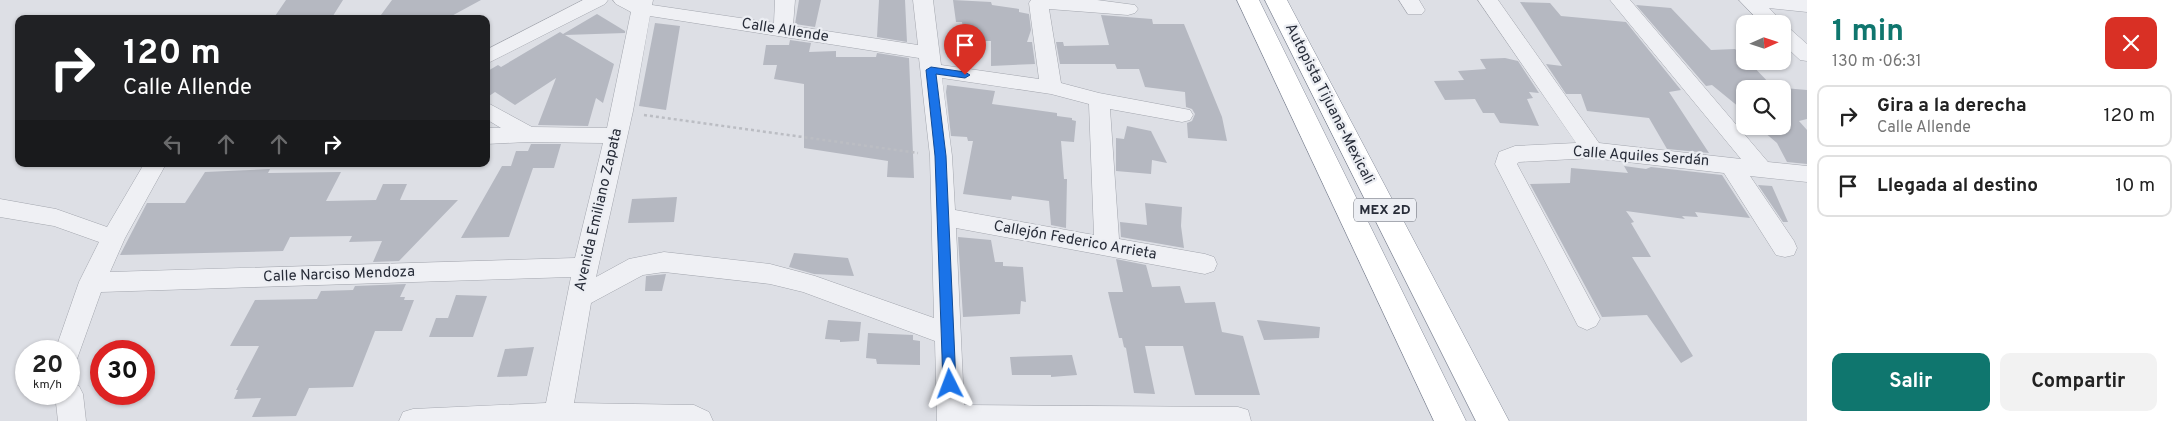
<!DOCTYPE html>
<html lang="es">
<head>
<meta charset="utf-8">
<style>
  body { margin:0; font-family:Overpass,sans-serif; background:#f2f2f2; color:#222; height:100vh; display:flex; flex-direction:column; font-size:19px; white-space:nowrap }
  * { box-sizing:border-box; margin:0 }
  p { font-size:16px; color:#767676 }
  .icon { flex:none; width:28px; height:28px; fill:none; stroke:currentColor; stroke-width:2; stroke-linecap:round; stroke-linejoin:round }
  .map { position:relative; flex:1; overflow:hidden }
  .panel { display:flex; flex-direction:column; background:#fff; width:375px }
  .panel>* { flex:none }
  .banner { position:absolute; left:15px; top:15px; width:475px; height:152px; border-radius:10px; box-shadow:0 1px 4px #0004; background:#202124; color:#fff; overflow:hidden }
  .needle { width:32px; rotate:87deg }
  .buttons { position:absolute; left:1736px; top:15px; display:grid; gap:10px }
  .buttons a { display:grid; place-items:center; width:55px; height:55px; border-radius:10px; background:#fff; box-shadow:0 1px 4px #0004; font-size:25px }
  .speed { position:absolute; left:15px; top:340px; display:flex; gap:10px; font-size:25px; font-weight:700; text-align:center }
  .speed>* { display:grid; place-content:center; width:65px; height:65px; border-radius:50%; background:#fff; box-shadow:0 1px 4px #0004; line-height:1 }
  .speed small { font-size:12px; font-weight:400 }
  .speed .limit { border:8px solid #d22; background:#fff; color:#111 }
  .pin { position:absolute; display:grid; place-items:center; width:42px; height:42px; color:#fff; margin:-51px -21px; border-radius:50% 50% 50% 0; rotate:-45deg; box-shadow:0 0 5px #0007 }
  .pin .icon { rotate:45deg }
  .me { position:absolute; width:55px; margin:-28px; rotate:357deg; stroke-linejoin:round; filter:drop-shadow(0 0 4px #0008) }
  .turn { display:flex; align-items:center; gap:18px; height:105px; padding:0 25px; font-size:22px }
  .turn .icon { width:65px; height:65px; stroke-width:2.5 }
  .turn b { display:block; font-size:35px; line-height:42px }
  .lanes { display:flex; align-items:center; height:48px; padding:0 25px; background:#0003; justify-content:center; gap:25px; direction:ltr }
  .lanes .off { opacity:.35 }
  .round { display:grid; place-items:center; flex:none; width:52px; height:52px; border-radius:10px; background:#f2f2f2 }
  .head { display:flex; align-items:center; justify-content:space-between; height:85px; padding:0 25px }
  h1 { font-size:30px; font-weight:700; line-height:38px; color:#0f766e }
  .button { display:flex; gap:10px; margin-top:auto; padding:10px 25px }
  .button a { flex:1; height:58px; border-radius:10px; background:#0f766e; color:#fff; font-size:20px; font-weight:700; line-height:58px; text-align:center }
  .button a+a { background:#f2f2f2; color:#222 }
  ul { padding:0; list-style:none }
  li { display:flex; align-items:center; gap:15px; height:62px; margin:0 10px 8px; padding:0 15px; border:2px solid #e0e0e0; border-radius:10px }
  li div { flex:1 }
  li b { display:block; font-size:19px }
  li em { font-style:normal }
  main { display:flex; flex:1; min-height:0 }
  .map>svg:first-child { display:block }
  .building { fill:#b5b8c1 }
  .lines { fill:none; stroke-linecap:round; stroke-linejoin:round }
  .minor-casing { stroke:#a3a6ae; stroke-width:1 }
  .highway-casing { stroke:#868c9a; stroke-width:1 }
  .path { stroke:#bbbdc3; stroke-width:2.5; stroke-dasharray:3 3; stroke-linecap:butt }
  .minor { fill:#eff0f4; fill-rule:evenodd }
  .highway { fill:#fff; fill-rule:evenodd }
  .route { fill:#1a73e8; stroke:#114b97 }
  .labels { text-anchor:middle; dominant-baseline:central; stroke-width:4.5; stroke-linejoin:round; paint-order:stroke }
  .shield { fill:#eceef3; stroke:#636771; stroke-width:1 }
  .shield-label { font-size:14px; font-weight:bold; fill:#282d39 }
  .street-label { font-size:15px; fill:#282d39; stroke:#eceef3 }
</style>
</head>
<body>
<main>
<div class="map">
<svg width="1807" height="421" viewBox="0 0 1807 421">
  <rect width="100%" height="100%" fill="#dddfe5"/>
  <!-- building -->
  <path class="building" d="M286 0H343L331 19H273Z
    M392 0H481L446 19H378Z
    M799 0H821L815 27 795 24Z
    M879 0H905L907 42 877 37Z
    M953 0 991 2 992 5 1019 9V12L1029 14 1031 30 1027 42H1032L1035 64 991 66V41H971L970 27 963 28 962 22H956Z
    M1520 2 1550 3 1561 16 1626 22 1681 90 1669 92 1709 153 1667 149 1649 118 1587 111 1581 94H1566L1546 64 1562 66Z
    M1636 5 1671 8 1711 50 1735 49 1745 58V61H1748L1773 87 1807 90V119L1799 121 1807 130V164L1787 162 1777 143 1757 126H1782V89H1745V112L1712 85 1706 86Z
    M597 14 625 31V33L565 35 614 64 603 103 596 98 588 126 538 125 556 78 515 105 495 92 486 98V72L498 65 501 67 560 32 563 34Z
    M1101 15 1152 19 1153 24H1184L1222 117 1227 141 1188 138 1187 123 1192 121 1195 114 1192 109 1186 107 1185 92 1145 87 1139 69H1117L1115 64H1060L1056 42H1063L1064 46 1109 45Z
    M655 23 680 26 666 110 639 106Z
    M790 40 811 43 809 52 836 51V57H876L877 53 909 58 914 178 887 177 888 161 804 148V84L774 79 777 65H763L766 45H789Z
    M1505 58 1518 61 1539 93 1529 92 1533 98 1527 99 1539 126 1500 123 1494 113H1483L1475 99 1445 100 1434 81 1464 80 1458 71 1486 69 1480 59Z
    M947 85 995 91 992 104 1057 113V116L1072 118V120L1076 121 1074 142 1061 141 1064 179H1067L1066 228 1051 225 1049 201 1012 196 1011 200 963 194 973 141H968L967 137 951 136 946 92Z
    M1127 126 1151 131 1167 163 1152 160 1151 174 1116 171V138L1124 139Z
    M531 144H561L554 168H533L509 237 461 238 502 166H511L516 151H528Z
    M1624 166 1646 169 1651 167 1722 175 1750 218 1695 212 1698 217 1682 216 1685 219 1626 211 1634 222 1631 223 1651 257H1632L1693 356 1681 363 1647 315 1602 317 1530 184 1570 183 1571 168 1628 173Z
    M270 169 268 173 341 172 326 201 376 200 383 184H407L400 200H458L399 261 373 262 382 241 349 242 352 236 290 237 283 251 120 255 147 203H185L205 172Z
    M1758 185 1772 186 1788 222H1783Z
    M677 197 674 222 628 223 632 199Z
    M1145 203 1182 207 1181 226 1184 248 1121 237 1120 222 1147 225Z
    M958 237 991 240 995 262H1003V266L1023 267 1026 302 1021 301 1020 314 963 317Z
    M794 253 848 258 854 276 814 274 789 267Z
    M1116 259 1146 265 1152 287 1180 286 1185 303 1215 302 1222 332 1243 336 1260 395H1195L1183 346H1145L1155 394 1134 393 1126 348 1124 347 1122 338H1119L1108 292H1123Z
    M666 274 662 291H645L646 276Z
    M406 284 400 297H405L404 300H414L402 331H375L353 387 309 388 296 416 252 417 261 398 234 399 238 390H236L259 346H230L255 300 317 299 321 291 353 290 355 286Z
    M456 295 487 296 473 337H429L436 318H448Z
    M828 320 861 322 859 341 840 342V340L825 339Z
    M1257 320 1320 327 1319 338 1264 340Z
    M868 333 913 335V340L920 341V365L877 364 876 359 866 358Z
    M534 347 527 376 497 377 505 349Z
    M1072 355 1077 375 1051 377V375H1012L1010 357Z"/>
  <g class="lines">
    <defs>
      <path id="minor" d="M583 0H608L605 4 486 64V50Z
        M613 0H653L652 5 774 23 775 0H795L793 26 918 45 913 0H933L941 65 1039 79 1029 3 1031 0H1097L1135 5 1138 9 1135 13 1128 15 1049 9 1061 83 1099 93 1190 110 1193 115 1190 120 1182 122 1110 109 1119 239 1205 254 1214 257 1217 264 1214 271 1205 274 956 228 964 405 1238 407 1248 410 1251 421H937L935 341 803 292 770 284 664 272 643 275 591 303 574 403 694 405 709 412 713 421H399L403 412 413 409 546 403 571 277 101 292 77 359 69 362V351H55L79 282 99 242 54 226 0 217V199L56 209 107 227 144 164H166L125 238 110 272 575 258 603 143 528 142 486 144V128H501L486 119V102L532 127 607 128 631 12 616 4ZM650 16 919 58 930 156 934 318 815 276 770 264 664 252 629 259 596 277 633 111ZM942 78 1051 94 1089 104 1094 235 955 210 952 156Z
        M1399 0H1419L1425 10 1422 14H1408Z
        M1478 0H1498L1599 143 1741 159 1610 0H1630L1768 162 1807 166V182L1750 176 1794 241 1797 248 1794 255 1785 257 1776 255 1724 173 1592 158 1519 162 1517 164 1600 319 1596 326 1587 330 1578 326 1495 164 1499 152 1515 146 1576 143Z
        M1739 0H1807V12L1769 8 1784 24 1782 26V24H1762Z
        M1782 26 1789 28 1807 44V61L1800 60 1782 43Z
        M69 382 79 386 83 394 86 421H58L55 394H69Z"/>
      <path id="highway" d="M1237 0H1259L1466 421H1434Z
        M1265 0H1287L1509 421H1476Z"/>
    </defs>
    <!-- minor casing -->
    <use href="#minor" class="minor-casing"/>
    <!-- highway casing -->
    <use href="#highway" class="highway-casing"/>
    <!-- path -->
    <path class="path" d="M644 115 918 153"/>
    <!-- minor -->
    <use href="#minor" class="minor"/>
    <!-- highway -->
    <use href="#highway" class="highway"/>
  </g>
  <!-- route -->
  <path class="route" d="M931 67 965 72 970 75 965 78 936 74 946 156 956 384 954 388H945L943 384 935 156 926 70Z"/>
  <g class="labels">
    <!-- shield labels -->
    <rect class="shield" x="1354" y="198.5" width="62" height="23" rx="4"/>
    <g class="shield-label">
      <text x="1385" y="210">MEX 2D</text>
    </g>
    <!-- street labels -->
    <g class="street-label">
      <text transform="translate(785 31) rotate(9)">Calle Allende</text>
      <text transform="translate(1329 104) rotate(63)">Autopista Tijuana-Mexicali</text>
      <text transform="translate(1641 157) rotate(4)">Calle Aquiles Serdán</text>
      <text transform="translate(599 210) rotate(-77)">Avenida Emiliano Zapata</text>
      <text transform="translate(1075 241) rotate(10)">Callejón Federico Arrieta</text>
      <text transform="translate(339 275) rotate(-2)">Calle Narciso Mendoza</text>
    </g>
  </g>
</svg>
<div class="buttons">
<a><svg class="needle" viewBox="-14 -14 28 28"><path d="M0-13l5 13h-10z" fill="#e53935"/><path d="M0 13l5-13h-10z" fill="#767676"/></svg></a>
<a><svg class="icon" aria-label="search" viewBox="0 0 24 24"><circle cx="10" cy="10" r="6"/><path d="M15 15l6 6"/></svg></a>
</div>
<div class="speed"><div>20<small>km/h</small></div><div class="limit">30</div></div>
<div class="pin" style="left:965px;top:75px;background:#d93025"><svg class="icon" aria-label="arrive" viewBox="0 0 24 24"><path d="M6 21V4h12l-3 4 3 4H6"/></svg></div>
<svg class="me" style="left:950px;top:384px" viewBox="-20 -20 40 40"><path d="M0-17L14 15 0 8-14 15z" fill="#1a73e8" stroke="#fff" stroke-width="4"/></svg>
<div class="banner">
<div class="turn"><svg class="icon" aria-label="right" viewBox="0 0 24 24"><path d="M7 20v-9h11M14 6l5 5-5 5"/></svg><div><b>120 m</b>Calle Allende</div></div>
<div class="lanes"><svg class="icon off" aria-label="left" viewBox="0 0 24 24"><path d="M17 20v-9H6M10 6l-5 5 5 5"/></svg><svg class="icon off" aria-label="ahead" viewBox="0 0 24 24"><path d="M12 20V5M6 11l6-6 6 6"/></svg><svg class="icon off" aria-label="ahead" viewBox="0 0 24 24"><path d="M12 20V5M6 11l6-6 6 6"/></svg><svg class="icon" aria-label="right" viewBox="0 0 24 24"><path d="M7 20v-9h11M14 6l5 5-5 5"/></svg></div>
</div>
</div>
<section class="panel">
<div class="head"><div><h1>1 min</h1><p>130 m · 06:31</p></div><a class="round" style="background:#d93025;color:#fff"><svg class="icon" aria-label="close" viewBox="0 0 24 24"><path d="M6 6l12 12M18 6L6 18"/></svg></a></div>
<ul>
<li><svg class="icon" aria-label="right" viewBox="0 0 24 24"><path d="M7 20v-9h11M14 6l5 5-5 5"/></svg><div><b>Gira a la derecha</b><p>Calle Allende</p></div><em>120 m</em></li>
<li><svg class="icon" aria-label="arrive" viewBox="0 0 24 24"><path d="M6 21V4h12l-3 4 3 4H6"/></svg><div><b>Llegada al destino</b></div><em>10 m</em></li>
</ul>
<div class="button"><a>Salir</a><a>Compartir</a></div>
</section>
</main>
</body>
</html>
